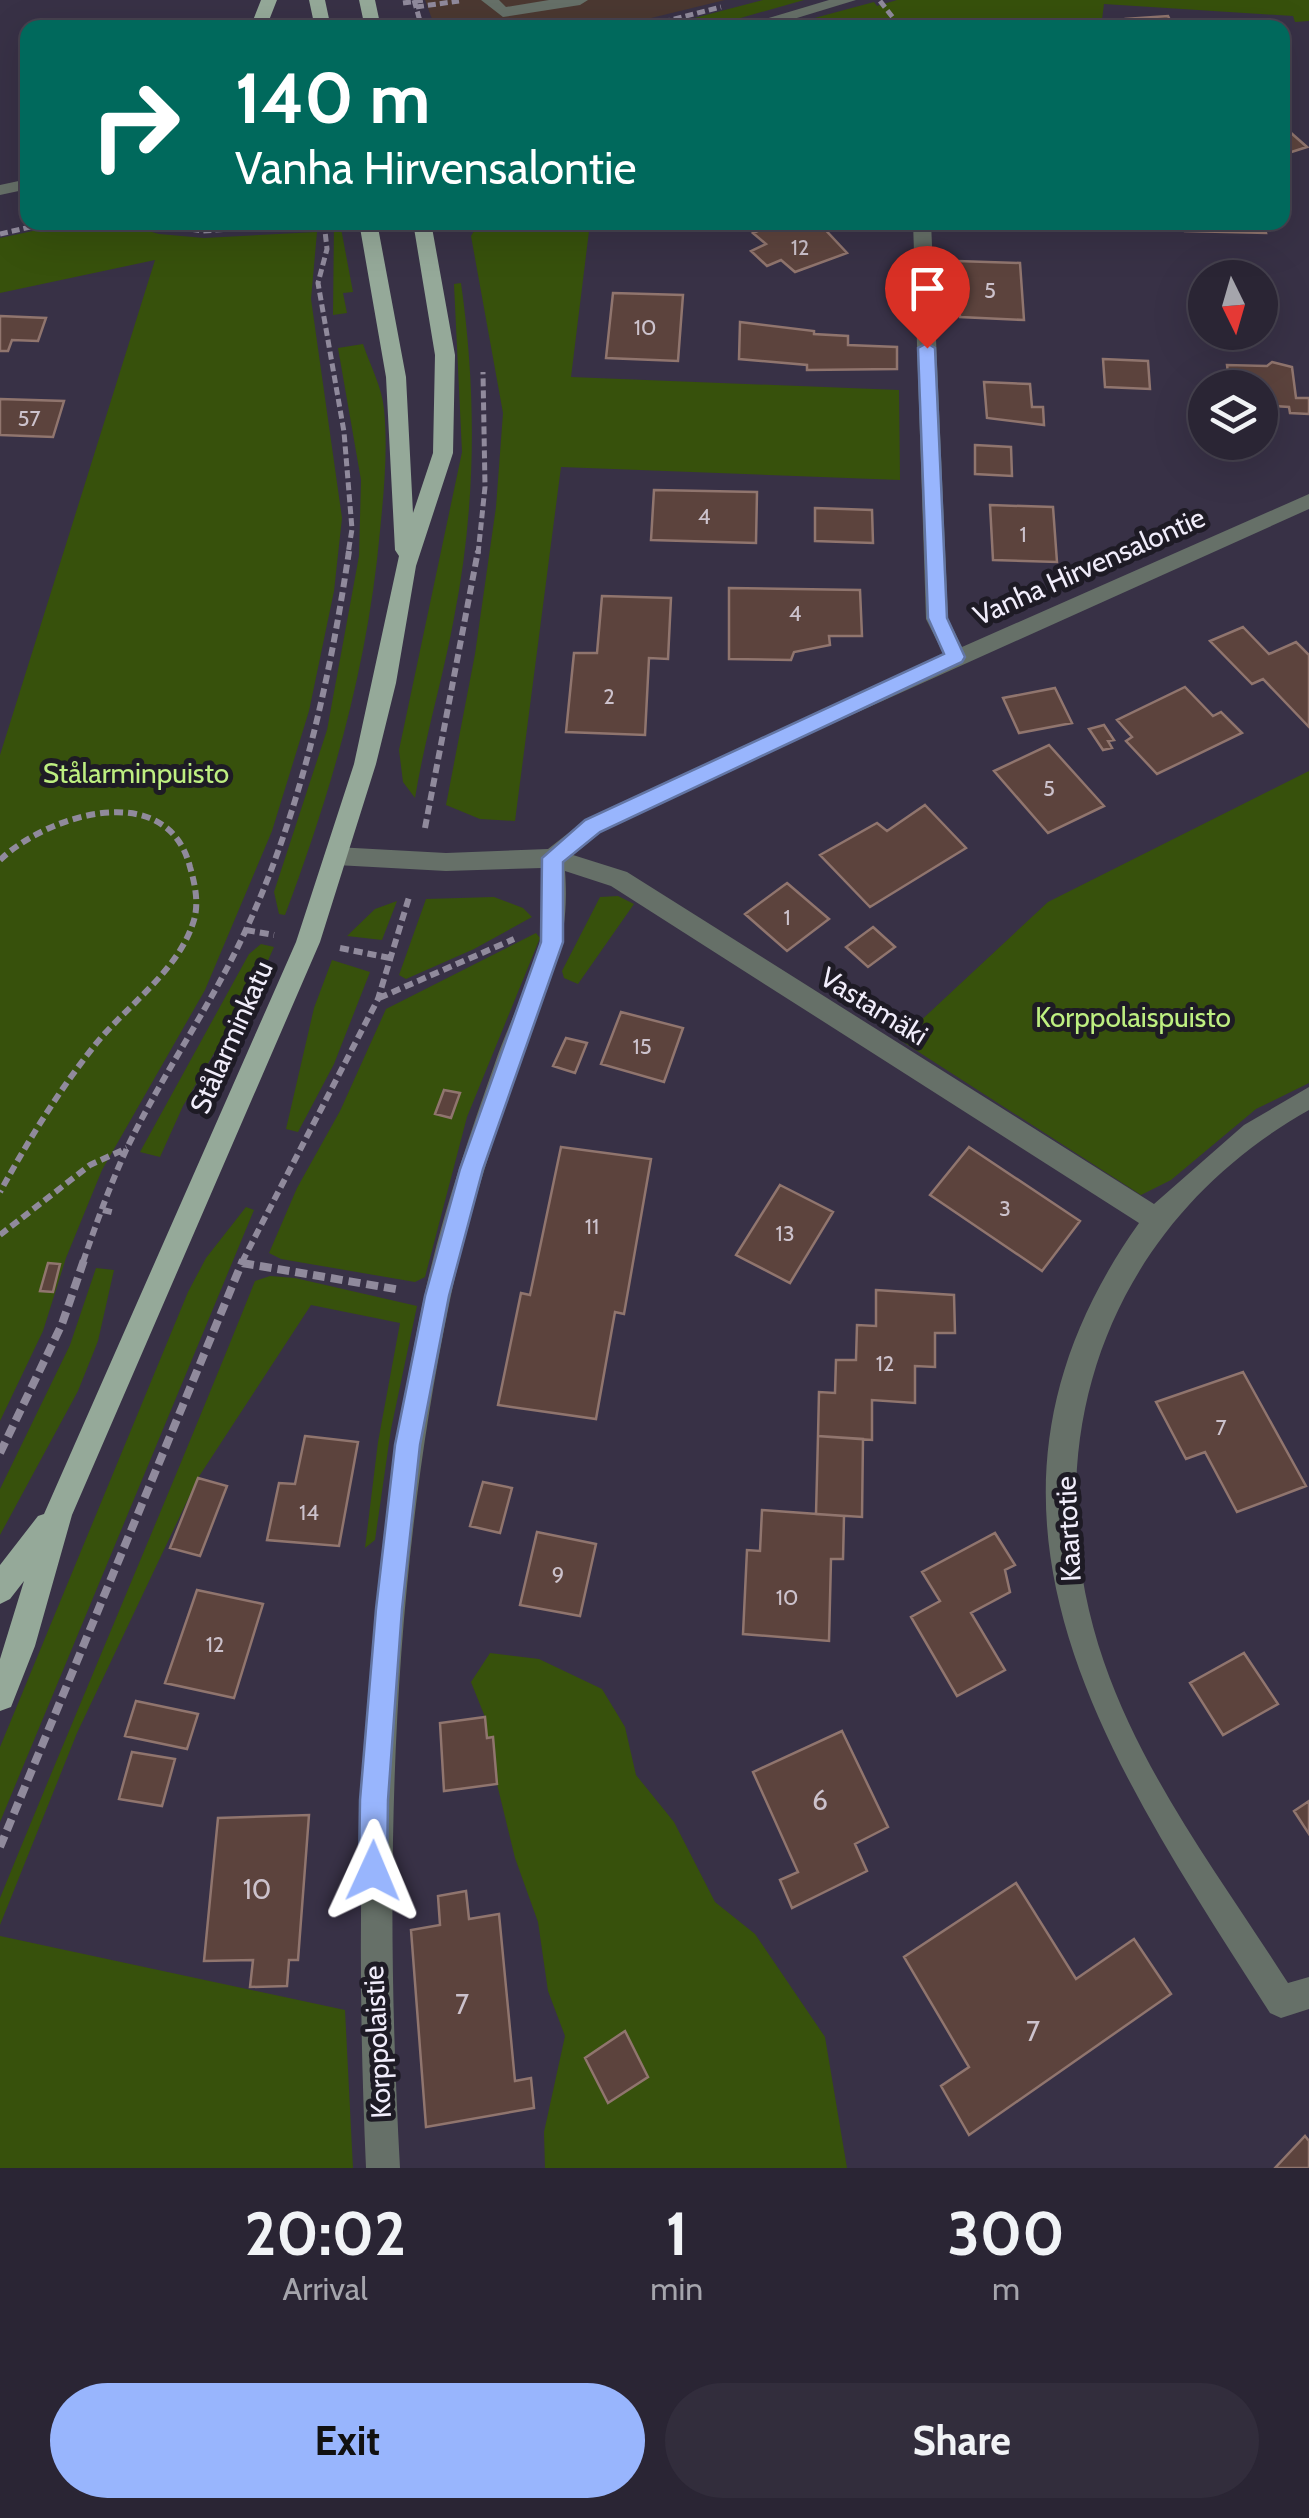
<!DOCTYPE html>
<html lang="en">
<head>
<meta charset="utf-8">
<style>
  body { margin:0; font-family:Cabin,sans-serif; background:#322d3c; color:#f1f3f6; height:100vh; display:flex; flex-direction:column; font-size:38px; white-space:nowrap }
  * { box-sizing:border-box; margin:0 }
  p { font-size:32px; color:#a5a5ac }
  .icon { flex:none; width:55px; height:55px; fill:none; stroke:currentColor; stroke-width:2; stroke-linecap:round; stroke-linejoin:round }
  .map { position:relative; height:2168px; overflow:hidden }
  .details { display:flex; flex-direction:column; background:#2a2534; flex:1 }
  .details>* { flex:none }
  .hud { position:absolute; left:20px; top:20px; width:1270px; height:210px; border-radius:20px; box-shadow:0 10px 40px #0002,0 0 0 2px #46424f; background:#00695c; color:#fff; overflow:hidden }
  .needle { width:65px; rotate:175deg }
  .buttons { position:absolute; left:1188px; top:260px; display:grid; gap:20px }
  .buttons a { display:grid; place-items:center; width:90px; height:90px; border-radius:50%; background:#2a2534; box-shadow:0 10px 40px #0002,0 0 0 2px #46424f; font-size:50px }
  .pin { position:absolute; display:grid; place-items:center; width:85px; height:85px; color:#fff; margin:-102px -42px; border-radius:50% 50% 50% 0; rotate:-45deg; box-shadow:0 0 10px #0007 }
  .pin .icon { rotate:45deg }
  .me { position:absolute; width:110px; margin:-55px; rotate:1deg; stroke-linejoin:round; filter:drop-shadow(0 0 8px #0008) }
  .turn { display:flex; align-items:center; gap:35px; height:210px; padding:0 50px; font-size:45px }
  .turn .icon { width:130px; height:130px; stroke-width:2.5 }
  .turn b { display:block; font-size:70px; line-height:85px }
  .eta { display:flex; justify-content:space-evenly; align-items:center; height:170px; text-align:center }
  .eta b { font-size:60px; font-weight:700; line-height:70px }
  .button { display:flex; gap:20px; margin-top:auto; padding:20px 50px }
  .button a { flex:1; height:115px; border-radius:60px; background:#98b5fd; color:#111; font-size:40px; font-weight:700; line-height:115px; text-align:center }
  .button a+a { background:#322d3c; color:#f1f3f6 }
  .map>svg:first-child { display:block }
  .commercial { fill:#4b3831 }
  .green { fill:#37510c }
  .building { fill:#5c433d; stroke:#90756e; stroke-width:2.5 }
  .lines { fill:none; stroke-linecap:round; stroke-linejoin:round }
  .path-far2 { stroke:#908a9c; stroke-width:5; stroke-dasharray:8 4; stroke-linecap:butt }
  .path-far1 { stroke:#908a9c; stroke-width:6; stroke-dasharray:9 5; stroke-linecap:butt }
  .path { stroke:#908a9c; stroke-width:8; stroke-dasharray:12 6; stroke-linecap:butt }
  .minor { fill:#667068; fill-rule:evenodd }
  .major { fill:#95a999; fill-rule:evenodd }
  .route { fill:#98b5fd; stroke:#6376a4; stroke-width:2.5 }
  .labels { text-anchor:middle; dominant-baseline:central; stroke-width:10; stroke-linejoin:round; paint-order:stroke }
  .number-label { font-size:22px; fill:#ccc2cc }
  .street-label { font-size:28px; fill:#f1edfb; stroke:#1e1b25 }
  .park-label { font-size:28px; fill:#beef81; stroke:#1e1b25 }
  .near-number-label { font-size:28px; fill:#ccc2cc }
</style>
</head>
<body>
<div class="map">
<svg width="1309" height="2168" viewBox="0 0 1309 2168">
  <rect width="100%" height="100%" fill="#383146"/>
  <!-- commercial -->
  <path class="commercial" d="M425 0H725L610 28 435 27Z"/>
  <!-- green -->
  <path class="green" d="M763 0H804L709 27H660Z
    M897 0H1309V21L1295 22 1293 16 1104 4 1101 27H781L874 2 877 6Z
    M75 222 119 223 159 234 204 238 317 232 311 299 342 518 334 591 309 711 272 831 205 990 102 1170 66 1258 43 1331 0 1421V755L155 260 0 293V238Z
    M334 223H340L353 292 343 293 347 313 333 315Z
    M479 223H590L571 377 899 390 900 480 561 467 515 821 480 819 446 805 475 654 496 507 503 413 471 236Z
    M461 283C477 396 476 506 454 618 443 678 425 737 415 798L403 782 399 750 462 452 454 284Z
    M363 344C370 365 382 387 384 409 388 449 384 491 380 531 368 665 332 790 285 915L279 914 274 892 327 730 359 556 361 480 338 348Z
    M1309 771V1083L1256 1109 1171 1180 1141 1195 900 1040 1048 902Z
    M618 896 634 904 578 984 564 978 562 971 600 897Z
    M494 897 523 908 532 917 474 949 406 979 399 975 426 899Z
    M397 901 382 940 347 936 375 909Z
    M536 933 540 938 467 1117 425 1277 415 1282 281 1259 269 1253 297 1188 340 1111 386 1009Z
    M261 944 274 947 266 965 183 1106 160 1157 140 1152 249 954Z
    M332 960 370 972 334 1064 298 1132 286 1129 314 1008Z
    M246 1207 254 1210 0 1822V1747L188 1292 206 1258Z
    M96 1268 114 1270 98 1341 78 1391 0 1535V1489L70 1345Z
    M270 1276 295 1278 417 1306 391 1429 375 1540 365 1548 378 1442 400 1323 311 1305 198 1478 77 1733 0 1925V1898C84 1692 172 1488 255 1281Z
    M490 1653 539 1659 602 1689 625 1727 636 1775 674 1822 715 1902 755 1934 825 2037 847 2168H545L544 2132 565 2036 548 1991 538 1922 515 1858 497 1784 493 1738H487L485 1717 471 1682Z
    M0 1936 345 2010 353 2168H0Z"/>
  <!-- building -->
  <path class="building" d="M1168 16 1171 22 1196 20 1200 28H1129L1126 19Z
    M1282 125 1307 147 1282 155Z
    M779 222H818L847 253 795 272 781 260 767 266 751 251 766 244 753 233Z
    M1184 222H1263L1266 233 1185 231Z
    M957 261 1020 263 1024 320 960 317Z
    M613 293 683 295 678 361 606 358Z
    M0 316 46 318 38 341 12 340 8 351H0Z
    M740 322 814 331V334L848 336V345L897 347V369L807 370V365L739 359Z
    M1103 359 1148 361 1150 389 1105 387Z
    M1272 362 1292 367 1296 398H1309V414L1290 413 1289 407 1260 405V388H1230L1227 365 1267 366Z
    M984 382 1030 384 1032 407H1043L1044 425 987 418Z
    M0 399 64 401 53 437 0 435Z
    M975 445 1011 447 1012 476 975 474Z
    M654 490 757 492 756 543 651 540Z
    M990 505 1053 507 1057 562 993 560Z
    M815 508 872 510 873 543 815 541Z
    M729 588 860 590 862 636H829L830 645 794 652 791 660 729 659Z
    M602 596 671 598 668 659 649 658 645 735 566 732 574 653H597Z
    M1243 627 1269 654 1296 642 1309 655V727L1263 679 1252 684 1210 641Z
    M1185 687 1213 716 1221 712 1242 733 1157 774 1126 741 1132 737 1117 720Z
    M1055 688 1072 723 1019 733 1003 698Z
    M1104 725 1114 740 1108 741 1112 748 1103 750 1089 729Z
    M1049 745 1104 806 1048 833 994 771Z
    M925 805 966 848 870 907 820 855 877 823 887 831Z
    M787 883 829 919 787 951 745 914Z
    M873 927 895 947 868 967 846 947Z
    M621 1012 683 1028 664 1082 601 1064Z
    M566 1038 587 1043 575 1073 553 1066Z
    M444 1090 460 1093 451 1118 435 1114Z
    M561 1147 651 1159 624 1314 615 1312 596 1419 498 1405 521 1293 530 1295Z
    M969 1147 1080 1221 1042 1271 930 1195Z
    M780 1185 833 1212 790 1283 736 1255Z
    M48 1263 60 1264 53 1292 40 1291Z
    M876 1290 954 1295 955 1333H935V1367L915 1366V1403L872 1400V1440L818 1436 819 1392 835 1393 836 1360H856L857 1325 876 1326Z
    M1243 1372 1306 1486 1237 1512 1205 1452 1186 1459 1156 1402Z
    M305 1436 358 1442 339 1546 267 1540 279 1483 295 1484Z
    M818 1436 863 1439 862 1517 816 1514Z
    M198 1478 227 1486 200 1556 170 1548Z
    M483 1482 512 1488 500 1533 470 1526Z
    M762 1510 844 1516 843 1559H831L829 1641 743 1634 747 1550 760 1551Z
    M537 1532 596 1544 580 1616 520 1605Z
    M995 1533 1015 1565 1005 1570 1010 1592 971 1613 1005 1670 957 1696 911 1617 940 1601 922 1572Z
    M197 1590 263 1604 234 1698 165 1683Z
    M1244 1653 1278 1704 1223 1735 1190 1683Z
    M136 1701 198 1714 187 1749 125 1736Z
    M485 1717 487 1738 493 1737 497 1784 444 1791 440 1723Z
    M842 1731 888 1827 855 1844 867 1871 792 1908 780 1880 798 1872 753 1772Z
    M132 1752 175 1759 162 1806 119 1799Z
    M1309 1801V1834L1294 1811Z
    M309 1815 298 1960H289L287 1986 250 1987 253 1960 204 1961 218 1818Z
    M1016 1883 1076 1979 1134 1939 1171 1994 969 2135 941 2086 969 2067 904 1957Z
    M466 1891 469 1919 499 1914 515 2081 531 2078 534 2108 426 2127 411 1930 440 1925 438 1896Z
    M625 2031 648 2077 608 2103 585 2058Z
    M1305 2136 1309 2141V2168H1275Z"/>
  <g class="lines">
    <!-- path-far2 -->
    <path class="path-far2" d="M414 0 422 28
      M880 1 901 28
      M403 3 425 0
      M416 7 459 1
      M639 28 721 7
      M144 222 203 231 315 223
      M324 222 327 249 318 283 344 432 352 529 348 554
      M0 234 52 222
      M478 554 485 487 483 372"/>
    <!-- path-far1 -->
    <path class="path-far1" d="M425 828 478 551
      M0 860C47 815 167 777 190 867 195 884 199 903 194 920 179 971 127 1005 95 1045 59 1090 28 1141 0 1192
      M246 930 274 935
      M340 948 390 958
      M379 998 514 939
      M103 1210 115 1213
      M0 1235 90 1165 127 1148
      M83 1262C96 1224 110 1185 127 1148 162 1075 210 1007 244 934 300 815 330 680 349 551
      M242 1262 378 999 410 894"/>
    <!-- path -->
    <path class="path" d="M242 1263 401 1290
      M0 1453 62 1324 84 1260
      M0 1847 243 1260"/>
    <!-- minor -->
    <path class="minor" d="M481 0H499L506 7 549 0H588L580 5 503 17Z
      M829 0H856L764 28H735Z
      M28 179V189L0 195V185Z
      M913 222H931L948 619 962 647 1309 494V509L725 772 601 832 573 855 627 872 1154 1204 1244 1125 1309 1087V1110C1107 1224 1029 1444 1104 1662 1144 1778 1223 1881 1288 1983L1309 1977V2009L1281 2018 1270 2013C1110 1762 933 1513 1139 1223L611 886 565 871C571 951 545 988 520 1060 494 1139 467 1218 450 1300 390 1587 384 1877 400 2168H366C353 1877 362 1588 423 1302 440 1221 467 1142 495 1063 509 1021 533 979 541 936 546 913 543 890 542 868L446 871 336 865 324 856 336 847 446 853 548 849 585 820 944 655 926 619Z"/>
    <!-- major -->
    <path class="major" d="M261 0H277L266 28H250Z
      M309 0H325L331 28H315Z
      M359 0H375L381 28H365Z
      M359 222H377L406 377 413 513 433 453 435 355 413 222H431L455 355 453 453 416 566 396 683 376 764 320 942 72 1515 35 1646 11 1707 0 1711V1659L24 1581 10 1599 0 1604V1565L38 1516 44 1514 296 942 354 764 399 556 395 550 386 377Z"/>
  </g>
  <!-- route -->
  <path class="route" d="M927 343 935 348 947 618 965 657 962 662 600 832 563 862V942L483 1169 449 1296 420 1445 402 1609 388 1800 387 1871 383 1881 373 1885 363 1881 359 1871 360 1800 376 1609 395 1445 425 1296 460 1169 541 942 542 858 585 820 944 654 928 618 918 348Z"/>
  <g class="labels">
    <!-- number labels -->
    <g class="number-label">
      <text x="800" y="247">12</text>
      <text x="990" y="290">5</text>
      <text x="645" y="327">10</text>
      <text x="29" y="418">57</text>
      <text x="704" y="516">4</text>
      <text x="1023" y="534">1</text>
      <text x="795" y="613">4</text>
      <text x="609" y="696">2</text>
      <text x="1049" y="788">5</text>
      <text x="787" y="917">1</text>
      <text x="642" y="1046">15</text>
      <text x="1005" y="1208">3</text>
      <text x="592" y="1226">11</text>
      <text x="785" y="1233">13</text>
      <text x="885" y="1363">12</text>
      <text x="1221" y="1427">7</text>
      <text x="309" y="1512">14</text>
      <text x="558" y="1574">9</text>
      <text x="787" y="1597">10</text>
      <text x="215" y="1644">12</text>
    </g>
    <!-- street labels -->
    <g class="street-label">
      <text transform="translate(1089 566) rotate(-24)">Vanha Hirvensalontie</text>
      <text transform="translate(874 1006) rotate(32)">Vastamäki</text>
      <text transform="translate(231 1037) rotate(-66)">Stålarminkatu</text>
      <text transform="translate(1068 1529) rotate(-93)">Kaartotie</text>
      <text transform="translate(377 2042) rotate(-93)">Korppolaistie</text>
    </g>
    <!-- park labels -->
    <g class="park-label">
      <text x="136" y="773">Stålarminpuisto</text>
      <text x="1133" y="1017">Korppolaispuisto</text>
    </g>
    <!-- near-number labels -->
    <g class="near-number-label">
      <text x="820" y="1800">6</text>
      <text x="257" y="1889">10</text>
      <text x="462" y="2004">7</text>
      <text x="1033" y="2031">7</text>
    </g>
  </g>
</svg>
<div class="buttons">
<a><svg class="needle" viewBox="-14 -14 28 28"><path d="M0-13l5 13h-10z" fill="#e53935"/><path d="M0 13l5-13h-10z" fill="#a5a5ac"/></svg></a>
<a><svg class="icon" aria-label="layers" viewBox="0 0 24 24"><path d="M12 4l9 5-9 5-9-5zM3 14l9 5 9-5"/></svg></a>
</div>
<div class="pin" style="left:927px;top:348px;background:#d93025"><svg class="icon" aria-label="arrive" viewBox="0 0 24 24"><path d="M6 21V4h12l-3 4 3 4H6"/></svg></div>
<svg class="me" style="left:373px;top:1871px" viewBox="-20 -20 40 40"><path d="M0-17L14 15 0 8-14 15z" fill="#98b5fd" stroke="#fff" stroke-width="4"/></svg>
<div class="hud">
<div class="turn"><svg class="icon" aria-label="right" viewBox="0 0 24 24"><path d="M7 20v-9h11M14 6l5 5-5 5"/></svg><div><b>140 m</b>Vanha Hirvensalontie</div></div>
</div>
</div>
<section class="details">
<div class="eta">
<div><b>20:02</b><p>Arrival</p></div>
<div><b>1</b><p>min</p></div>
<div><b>300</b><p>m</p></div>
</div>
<div class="button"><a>Exit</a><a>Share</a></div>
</section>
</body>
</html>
